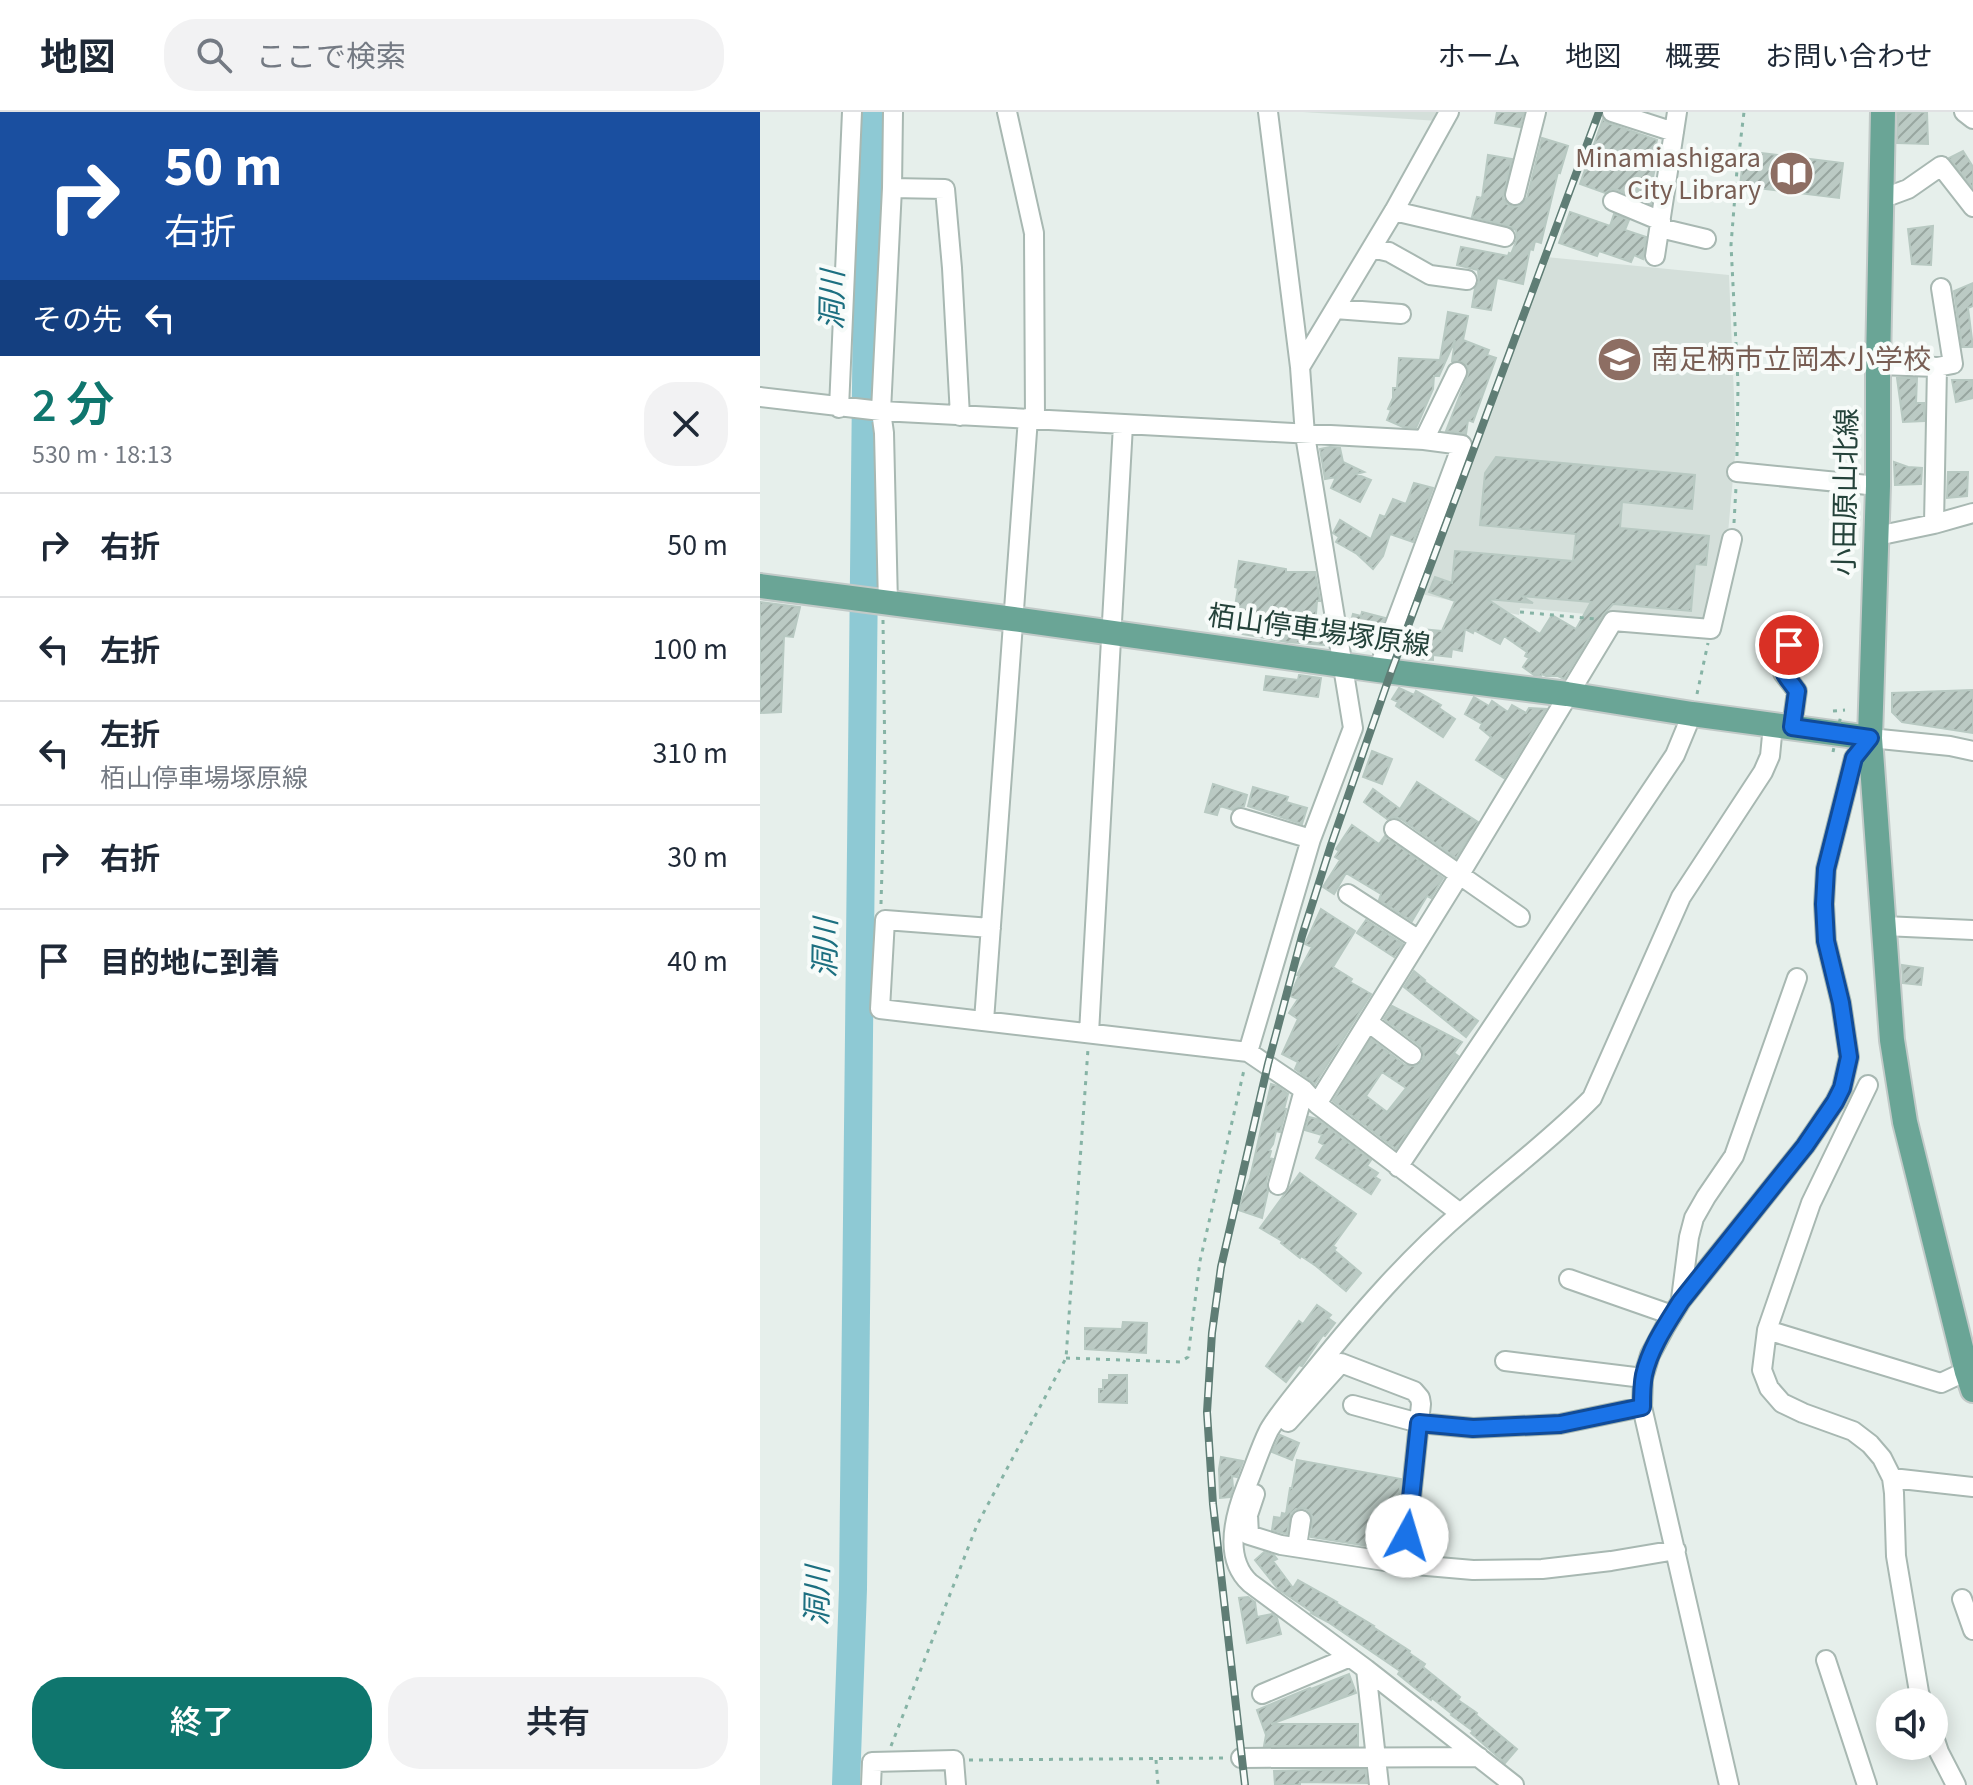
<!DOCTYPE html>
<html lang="ja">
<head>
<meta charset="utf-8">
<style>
  body { margin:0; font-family:"Source Sans 3","Noto Sans JP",sans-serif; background:#f2f2f3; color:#1f2937; height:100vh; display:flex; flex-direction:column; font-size:30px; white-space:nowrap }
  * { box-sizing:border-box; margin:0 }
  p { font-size:26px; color:#747a83 }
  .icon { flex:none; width:44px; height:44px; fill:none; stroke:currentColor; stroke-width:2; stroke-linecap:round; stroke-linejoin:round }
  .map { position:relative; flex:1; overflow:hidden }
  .drawer { display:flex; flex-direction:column; background:#fff; width:760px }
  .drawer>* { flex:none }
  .hud { background:#1a4fa0; color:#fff; overflow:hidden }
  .fabs { position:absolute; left:1116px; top:1576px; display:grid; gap:16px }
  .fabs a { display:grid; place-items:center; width:72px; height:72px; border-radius:50%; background:#fff; box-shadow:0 4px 20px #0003; font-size:40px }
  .pin { position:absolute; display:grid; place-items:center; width:68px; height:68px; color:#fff; margin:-34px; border:4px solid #fff; border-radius:50%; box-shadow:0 2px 8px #0007 }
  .me { position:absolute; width:88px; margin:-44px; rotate:6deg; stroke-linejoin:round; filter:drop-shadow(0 0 6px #0008) }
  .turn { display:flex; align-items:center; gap:28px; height:168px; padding:0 32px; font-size:36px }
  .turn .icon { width:104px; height:104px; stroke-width:2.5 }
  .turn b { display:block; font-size:56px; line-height:68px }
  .then { display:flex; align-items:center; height:76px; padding:0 32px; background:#0003; gap:16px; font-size:30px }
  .round { display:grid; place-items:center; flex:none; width:84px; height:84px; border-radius:32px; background:#f2f2f3 }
  .head { display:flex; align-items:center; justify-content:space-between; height:136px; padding:0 32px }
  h1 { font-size:48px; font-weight:600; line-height:60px; color:#0f766e }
  .primary-button { display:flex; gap:16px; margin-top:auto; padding:16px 32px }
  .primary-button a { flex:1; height:92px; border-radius:32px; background:#0f766e; color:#fff; font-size:32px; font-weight:600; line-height:92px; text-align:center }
  .primary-button a+a { background:#f2f2f3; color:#1f2937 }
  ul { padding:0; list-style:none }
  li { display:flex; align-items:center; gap:24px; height:104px; padding:0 32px; border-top:2px solid #e0e1e3 }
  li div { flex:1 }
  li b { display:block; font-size:30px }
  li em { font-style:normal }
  header { display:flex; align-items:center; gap:48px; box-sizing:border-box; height:112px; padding:0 40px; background:#fff; border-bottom:2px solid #e0e1e3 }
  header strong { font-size:38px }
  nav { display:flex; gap:44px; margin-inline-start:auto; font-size:28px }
  .search { width:560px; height:72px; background:#f2f2f3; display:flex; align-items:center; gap:20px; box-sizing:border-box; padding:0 28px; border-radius:32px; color:#747a83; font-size:30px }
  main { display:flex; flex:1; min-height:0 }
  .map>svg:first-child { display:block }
  .built { fill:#d4dfda }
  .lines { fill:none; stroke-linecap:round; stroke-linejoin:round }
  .river { stroke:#8ec9d4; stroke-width:28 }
  .building { fill:url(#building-hatch); stroke:#b8c9c2; stroke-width:2; fill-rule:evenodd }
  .minor-casing { stroke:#a8b8b2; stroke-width:22 }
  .major-casing { stroke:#c2cac8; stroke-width:28 }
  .path { stroke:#86b3a5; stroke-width:3; stroke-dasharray:4 6; stroke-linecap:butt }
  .minor { stroke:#fff; stroke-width:18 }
  .major { stroke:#6aa596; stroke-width:24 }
  .rail-casing { stroke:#5f7d75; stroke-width:8 }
  .rail { stroke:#f7fbf9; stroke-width:5; stroke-dasharray:15; stroke-linecap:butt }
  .path-bridge { stroke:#86b3a5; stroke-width:3; stroke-dasharray:4 6; stroke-linecap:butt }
  .route-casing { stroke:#114b97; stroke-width:20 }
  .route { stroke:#1a73e8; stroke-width:14 }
  .labels { text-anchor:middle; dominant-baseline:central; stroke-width:8; stroke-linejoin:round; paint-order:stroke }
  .education-label { font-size:28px; fill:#785e54; stroke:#f7fbf9; text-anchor:end }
  .street-label { font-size:28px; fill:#24423a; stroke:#f7fbf9 }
  .water-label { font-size:30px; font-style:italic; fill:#1c6f80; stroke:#f7fbf9 }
</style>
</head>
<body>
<header>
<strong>地図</strong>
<div class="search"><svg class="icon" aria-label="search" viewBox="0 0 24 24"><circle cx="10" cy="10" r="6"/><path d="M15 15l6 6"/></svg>ここで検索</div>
<nav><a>ホーム</a><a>地図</a><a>概要</a><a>お問い合わせ</a></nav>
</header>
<main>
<section class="drawer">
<div class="hud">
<div class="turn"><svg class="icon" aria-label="right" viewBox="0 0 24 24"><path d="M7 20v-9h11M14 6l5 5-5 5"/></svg><div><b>50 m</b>右折</div></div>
<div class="then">その先<svg class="icon" aria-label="left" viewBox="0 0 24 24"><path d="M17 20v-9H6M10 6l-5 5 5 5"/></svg></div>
</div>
<div class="head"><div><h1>2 分</h1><p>530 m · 18:13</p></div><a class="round"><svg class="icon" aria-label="close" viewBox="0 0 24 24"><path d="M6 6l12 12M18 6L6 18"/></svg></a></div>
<ul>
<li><svg class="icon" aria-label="right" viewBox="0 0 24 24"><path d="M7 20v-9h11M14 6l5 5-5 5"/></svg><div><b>右折</b></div><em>50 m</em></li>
<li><svg class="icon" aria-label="left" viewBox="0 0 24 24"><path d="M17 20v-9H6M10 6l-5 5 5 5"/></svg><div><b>左折</b></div><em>100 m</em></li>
<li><svg class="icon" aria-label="left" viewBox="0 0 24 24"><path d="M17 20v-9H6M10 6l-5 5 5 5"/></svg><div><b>左折</b><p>栢山停車場塚原線</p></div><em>310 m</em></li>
<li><svg class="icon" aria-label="right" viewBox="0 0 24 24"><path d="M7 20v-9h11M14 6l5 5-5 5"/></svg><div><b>右折</b></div><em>30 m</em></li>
<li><svg class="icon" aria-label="arrive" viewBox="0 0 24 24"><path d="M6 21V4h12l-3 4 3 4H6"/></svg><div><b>目的地に到着</b></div><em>40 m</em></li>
</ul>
<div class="primary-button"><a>終了</a><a>共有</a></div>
</section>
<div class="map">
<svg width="1213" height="1673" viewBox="0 0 1213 1673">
  <defs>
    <pattern id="building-hatch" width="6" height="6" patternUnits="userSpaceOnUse" patternTransform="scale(2)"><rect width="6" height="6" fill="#bbcac4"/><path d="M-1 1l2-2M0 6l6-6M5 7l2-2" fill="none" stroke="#98a6a0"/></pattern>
  </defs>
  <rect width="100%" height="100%" fill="#e6efeb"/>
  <!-- built -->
  <path class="built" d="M543 0H684L678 9Z
    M786 145 969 163 976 333 967 432 946 513 760 496 759 503 661 482Z"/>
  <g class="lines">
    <!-- river -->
    <path class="river" d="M86 1673 93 1477 109 0"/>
  </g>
  <!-- building -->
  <path class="building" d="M737 0H764L760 15 735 11Z
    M1167 0 1168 32 1137 31 1138 1Z
    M843 7 848 11 897 28 896 32 900 33 892 70 894 72 889 85 892 86 891 92 858 78 851 77 845 81 820 72Z
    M782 26 808 34 800 61 798 60 781 131 775 129 773 138 770 137 763 172 737 166 731 198 712 195 715 176 719 170 718 158 697 153 701 135 748 144 749 141 751 142 757 127 756 118 748 114 712 105 717 85 722 86 728 43 752 47 743 86 747 92 753 95 759 94 767 86Z
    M984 39 1083 51 1079 86 980 74Z
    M1203 39 1213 55V76L1189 46Z
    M810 100 850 114 854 102 869 108 865 118 886 125 883 147 874 143 871 150 839 139 837 144 799 131Z
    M1173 114 1171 153 1152 152 1148 117Z
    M1213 171V194L1208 196 1213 235H1202L1194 179Z
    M688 200 708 204 703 228 729 238 727 243 736 246 713 310 708 308 706 322 686 319 709 260 707 254 703 250 692 249 695 228 679 264H674L673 277 656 316 643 315 627 308 631 298 628 297 633 286V276H637L639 246 680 248Z
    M1137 266H1157L1156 291H1164V309L1143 310Z
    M1192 268H1213V286L1196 290Z
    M570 335 580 336 583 350 604 360 596 362 611 368 600 390 571 376 576 365 565 367 560 337Z
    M736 345 935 363 932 397 862 390 860 416 949 424 946 453 935 452 931 499 853 492 843 503 804 567 798 564H786L782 562 781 564 774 563 763 555 769 546 765 544 767 540 744 524 740 532 714 518 713 521 705 517 702 539 692 537 691 545 673 543V548L659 547 662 517 682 519 695 489 669 480 675 465 692 471 695 439 813 449 816 422 720 413 725 361ZM761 484 831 490 816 517 792 503 780 522 727 487 773 491Z
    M1134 350 1148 355 1162 356 1161 372 1135 373Z
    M1188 360H1208L1207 384 1187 386Z
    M654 371 673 376 653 430 630 422 623 444 613 457 597 442 576 430 579 425 573 421 580 408 611 427 620 403 625 405 633 387 646 392Z
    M479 449 526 457V460H555L560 489H557L555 514 564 515V533L527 530 471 520 478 476 475 475Z
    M0 490 40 495 33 525 24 524 21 600 0 601Z
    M602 500 625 506 618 522 614 521 611 534 593 530 596 518 589 516 593 502 601 504Z
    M539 563 561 566 558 585 504 578 506 564 538 568Z
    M639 576 654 583 656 579 681 593 679 596 695 607 683 625 636 594 638 590 632 587Z
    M1213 578V621L1142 610 1132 600V581Z
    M714 585 729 594 732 589 748 600 752 593 766 601 769 596 786 597 744 666 716 648 731 625 720 616 722 612 705 602Z
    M612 639 632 647 622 672 603 665Z
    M657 670 718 710 696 746 641 707 634 705 627 707 604 690 613 677 640 697Z
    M453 672 487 683 484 694 478 695 473 698 460 694 457 703 445 700Z
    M493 675 528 685 526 690 547 696 542 712 488 694Z
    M592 713 619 732 625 724 683 766 671 786 667 784 652 809 619 788 621 782 586 761 574 782 563 775 580 748 575 745 579 739 576 737Z
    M561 797 595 819 573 855 592 867 590 870 611 882 555 972 535 957 538 950 522 942 538 907 529 901 538 887 530 884 539 864 537 863 552 835 545 832Z
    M606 808 643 832 634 845 597 821Z
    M1142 853 1163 856 1161 873 1143 871Z
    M654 859 665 868 664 869 718 909 706 925 644 875Z
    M632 894 702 930 694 941 698 944 636 1037 573 989 611 927 645 953 656 954 662 950 664 944 660 934 624 907ZM622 960 646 976 627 1000 606 984Z
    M511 972 517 974 528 982 524 997H526L520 1020 516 1019 513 1032 509 1038 511 1039 509 1046 513 1047 506 1070 508 1079 502 1106 478 1098 490 1066Z
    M549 1005 557 1007 611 1048 607 1054 618 1061 615 1065 620 1068 611 1082 556 1046 564 1033 559 1030 562 1023 545 1018Z
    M540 1061 596 1102 573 1134 576 1136 574 1138 601 1161 586 1179 556 1154 541 1144 540 1146 521 1131 522 1129 500 1116Z
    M557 1193 571 1203 568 1206 575 1211 565 1224 563 1223 542 1254 539 1253 526 1270 506 1254 539 1209 543 1212Z
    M363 1210 387 1211 386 1241 325 1237V1216L362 1217Z
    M349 1263H367V1291L339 1290V1277H343V1268H349Z
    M520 1323 539 1331 532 1348 512 1340Z
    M461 1345 483 1349 477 1365 472 1364 473 1376 470 1385 460 1386 459 1357Z
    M537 1348 641 1367 633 1438 551 1425 552 1404 549 1399 544 1396 536 1397 531 1401 527 1422 512 1418 514 1405 521 1406 522 1401 526 1402 530 1376H532Z
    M504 1440 514 1443 517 1447 513 1449 533 1476 538 1468 577 1490 576 1491 614 1514 613 1515 650 1539 649 1541 665 1552 663 1555 700 1585 698 1588 717 1601 716 1603 757 1637 745 1651 711 1621 713 1619 691 1603 692 1602 672 1586 671 1588 655 1576 638 1562 640 1559 568 1510 551 1501 552 1500 518 1477 495 1448Z
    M488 1485 495 1490 497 1505 512 1502 517 1506 521 1522 487 1531 479 1486Z
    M589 1562 596 1581 511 1612H598V1634H504L506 1623 497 1598 550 1576 551 1577Z
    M605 1657 607 1671 540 1670V1673H515L514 1659Z"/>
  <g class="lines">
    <defs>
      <path id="minor" d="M247 0 274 121 275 306
        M852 0 914 20
        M1204 0 1213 7
        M132 76 185 77 192 156 200 304
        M755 83 776 0
        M1121 87 1148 77 1181 54 1213 95
        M853 89 901 109
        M634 99 745 125
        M900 116 946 127
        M612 136 629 140 670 163 707 168
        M895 144 917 0
        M575 197 641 202
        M1118 253 1177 255 1193 252 1181 176
        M540 255 634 99 689 0
        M0 285 121 299 664 328 702 333 618 558
        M79 296 92 0
        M664 328 697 260
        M977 360 1118 374
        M1174 412 1177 255
        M1117 424 1174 412 1213 401
        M128 492 124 321 121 299 132 76 133 0
        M1032 615 1037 579 1023 561 1022 553 1036 513
        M481 706 551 727
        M634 717 760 805
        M588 782 659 828
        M1124 814 1213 818
        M231 816 125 808 120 897 488 940 544 978 557 992 700 1101
        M224 909 268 306
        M608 910 652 943
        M329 921 363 313
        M488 940 551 727 593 616 545 323 540 255 508 0
        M1108 973 1051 1091 1007 1218 1002 1258 1009 1276 1022 1291 1043 1301 1093 1319 1110 1332 1122 1346 1132 1366 1134 1381 1136 1444 1159 1580 1162 1590
        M557 992 700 762 853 509 951 517 972 427
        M638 1055 915 643 932 602
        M518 1073 544 978
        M809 1167 912 1203
        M921 1187 929 1125 934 1106 946 1085 974 1044 1037 866
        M1007 1218 1181 1271 1213 1256
        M745 1249 883 1266
        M593 1293 659 1311 713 1316 800 1312 882 1295
        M528 1310 581 1251 654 1279 660 1286 661 1292 644 1452
        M1132 1366 1213 1375
        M495 1382 488 1403 489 1423 521 1433 644 1452 713 1458 782 1457 851 1449 916 1438
        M537 1435 541 1408
        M1202 1487 1213 1518
        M1066 1548 1107 1673
        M606 1557 619 1673
        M502 1582 590 1545
        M1174 1625 1179 1640 1196 1673
        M481 1646 719 1645
        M111 1673 112 1650 194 1648 196 1673
        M754 1673 606 1557 490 1471C463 1446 474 1405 486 1375 494 1356 500 1336 509 1318 519 1301 540 1276 553 1260 599 1203 648 1146 703 1099 746 1061 792 1027 832 986L921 785 1003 660 1010 644 1013 613
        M969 1673 882 1295 883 1266 890 1243 905 1215 921 1189 1045 1034 1075 990 1082 976 1089 945 1081 891 1066 829 1064 792 1066 757 1094 646 1110 626 1190 634 1213 639"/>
      <path id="major" d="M1123 0 1118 253V374L1110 626 1132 928 1145 1010 1207 1260 1213 1278
        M0 474 253 507 618 558 807 582 932 602 1110 626"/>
    </defs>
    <!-- minor casing -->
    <use href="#minor" class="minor-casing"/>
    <!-- major casing -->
    <use href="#major" class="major-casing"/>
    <!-- path -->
    <path class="path" d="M977 344 978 272 971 133 977 58 984 0
      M974 411 976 375
      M760 500 836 507
      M937 582 948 531
      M1073 599 1085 598
      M121 792 125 653 123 508
      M306 1246 420 1250 428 1245 440 1149 484 958
      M131 1634 217 1413 306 1246 328 937
      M209 1648 466 1646
      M396 1648 398 1673"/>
    <!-- minor -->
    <use href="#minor" class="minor"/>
    <!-- major -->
    <use href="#major" class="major"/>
    <defs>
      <path id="rail" d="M485 1673 453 1392 447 1300 452 1221 461 1155 508 952 542 824 571 733 631 560 839 0"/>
    </defs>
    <!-- rail casing -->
    <use href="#rail" class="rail-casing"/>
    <!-- rail -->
    <use href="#rail" class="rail"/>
    <!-- path-bridge -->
    <path class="path-bridge" d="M1073 640 1081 603"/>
  </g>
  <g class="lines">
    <defs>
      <path id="route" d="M647 1424 659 1311 713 1316 800 1312 882 1295C882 1285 882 1273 884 1263 890 1236 906 1213 921 1189L1045 1034 1075 990 1082 976 1089 945 1081 891 1066 829 1064 792 1066 757 1094 646 1110 626 1032 615 1037 579C1021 556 1019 562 1029 533"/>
    </defs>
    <!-- route casing -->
    <use href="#route" class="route-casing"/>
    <!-- route -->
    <use href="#route" class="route"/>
  </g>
  <!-- icons -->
  <defs>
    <symbol id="library-disc" viewBox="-11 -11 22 22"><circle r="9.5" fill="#8d6e63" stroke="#f7fbf9"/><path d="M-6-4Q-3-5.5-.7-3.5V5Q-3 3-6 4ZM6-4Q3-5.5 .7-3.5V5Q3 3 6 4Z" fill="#fff"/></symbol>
    <symbol id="school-disc" viewBox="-11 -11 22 22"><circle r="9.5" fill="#8d6e63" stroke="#f7fbf9"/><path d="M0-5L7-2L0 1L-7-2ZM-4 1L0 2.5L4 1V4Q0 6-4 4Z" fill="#fff"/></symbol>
  </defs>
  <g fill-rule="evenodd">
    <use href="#library-disc" x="1006" y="36" width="51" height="51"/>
    <use href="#school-disc" x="834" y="222" width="51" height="51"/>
  </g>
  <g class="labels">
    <!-- education labels -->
    <g class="education-label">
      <text x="1001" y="46">Minamiashigara<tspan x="1001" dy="32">City Library</tspan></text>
      <text x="891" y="248" text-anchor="start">南足柄市立岡本小学校</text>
    </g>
    <!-- street labels -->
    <g class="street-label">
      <text transform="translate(1086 380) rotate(-89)">小田原山北線</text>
      <text transform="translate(559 519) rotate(8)">栢山停車場塚原線</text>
    </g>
    <!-- water labels -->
    <g class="water-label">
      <text transform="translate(73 188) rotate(-89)">洞川</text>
      <text transform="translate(66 836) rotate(-89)">洞川</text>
      <text transform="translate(58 1484) rotate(-89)">洞川</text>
    </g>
  </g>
</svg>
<div class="fabs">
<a><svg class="icon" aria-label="sound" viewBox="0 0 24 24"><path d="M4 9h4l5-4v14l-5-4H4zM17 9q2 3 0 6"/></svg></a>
</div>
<div class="pin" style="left:1029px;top:533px;background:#d93025"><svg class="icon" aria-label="arrive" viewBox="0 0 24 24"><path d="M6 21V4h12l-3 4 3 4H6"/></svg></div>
<svg class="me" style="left:647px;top:1424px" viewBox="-20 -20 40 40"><circle r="19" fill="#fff"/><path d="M0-13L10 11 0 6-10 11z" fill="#1a73e8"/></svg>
</div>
</main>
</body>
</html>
